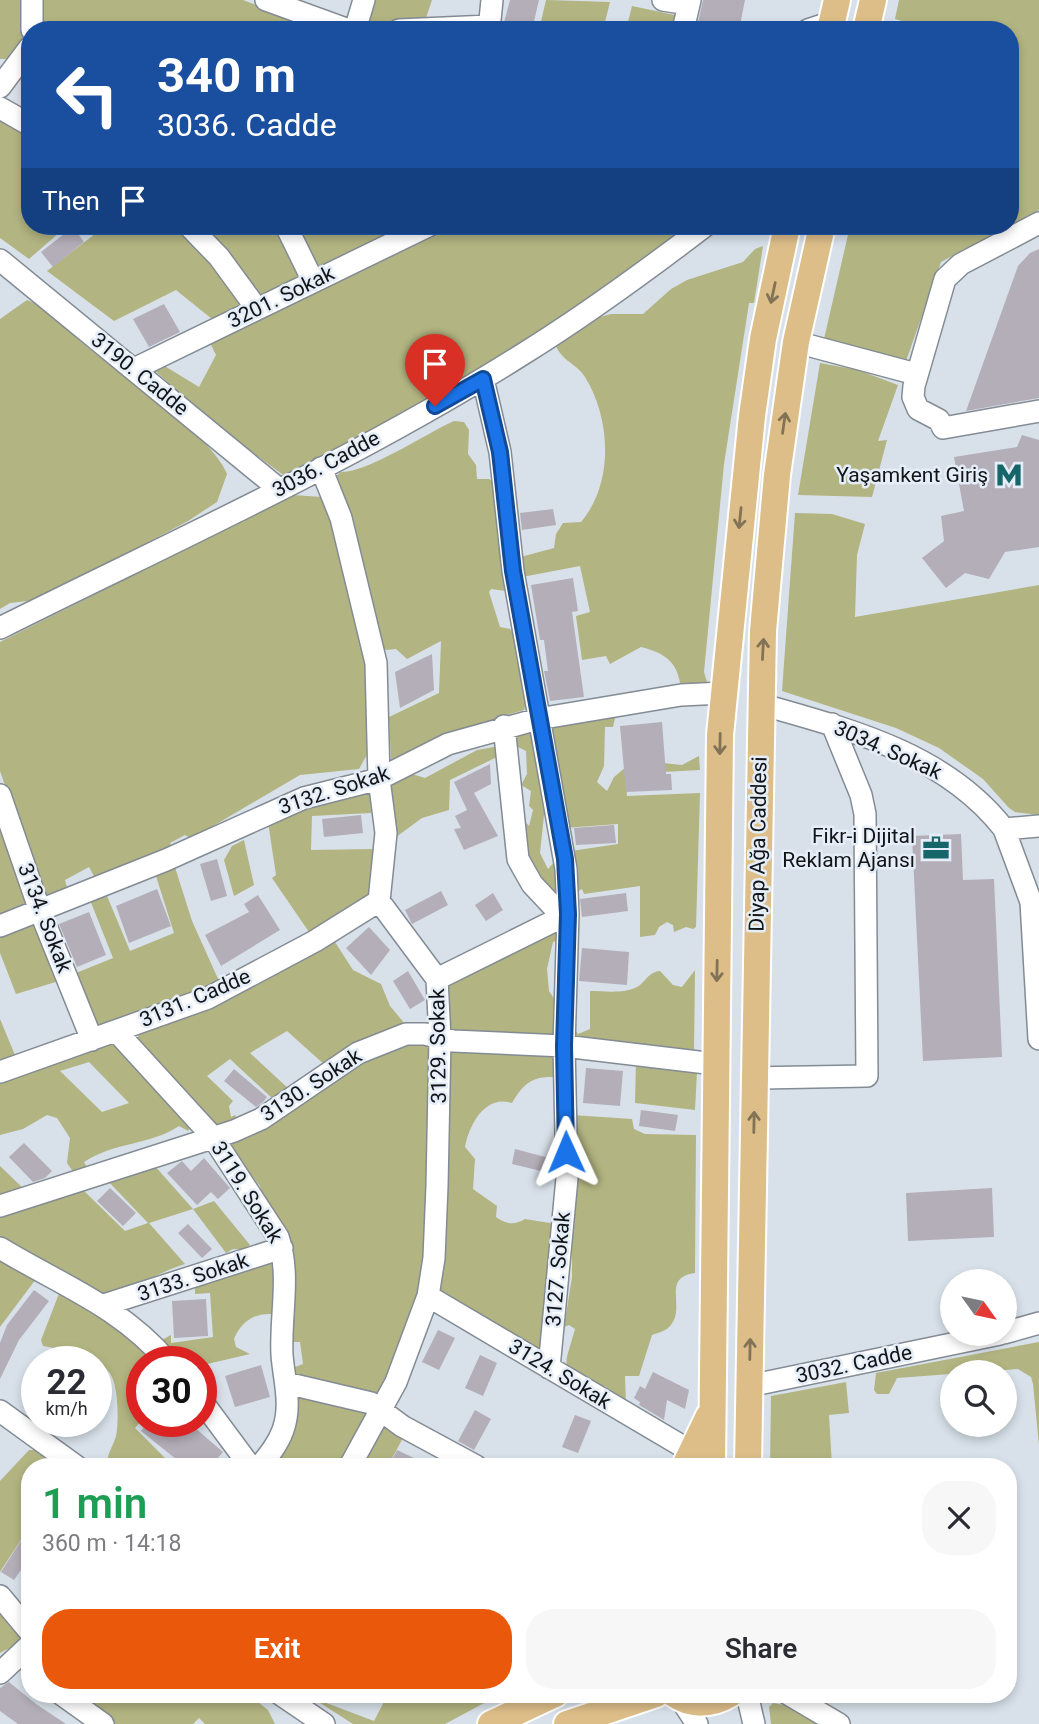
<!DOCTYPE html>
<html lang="en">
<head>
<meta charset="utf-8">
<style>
  body { margin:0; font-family:Roboto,sans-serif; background:#f7f7f7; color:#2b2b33; height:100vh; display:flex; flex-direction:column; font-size:26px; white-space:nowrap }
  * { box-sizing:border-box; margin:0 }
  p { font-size:23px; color:#7c7c81 }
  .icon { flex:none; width:38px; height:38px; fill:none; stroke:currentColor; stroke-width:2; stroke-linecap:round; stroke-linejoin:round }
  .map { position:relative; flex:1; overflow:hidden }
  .drawer { position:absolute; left:21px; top:1458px; width:996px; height:245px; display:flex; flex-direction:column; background:#fff; border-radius:28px; box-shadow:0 4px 10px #0003 }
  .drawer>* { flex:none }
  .banner { position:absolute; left:21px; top:21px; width:998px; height:214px; border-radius:28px; box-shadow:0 4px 10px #0003; background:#1a4fa0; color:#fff; overflow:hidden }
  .needle { width:46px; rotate:123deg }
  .tools { position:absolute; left:940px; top:1269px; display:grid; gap:14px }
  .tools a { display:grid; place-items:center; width:77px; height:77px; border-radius:50%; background:#fff; box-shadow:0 4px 10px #0003; font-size:35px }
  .speed { position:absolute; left:21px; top:1346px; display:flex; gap:14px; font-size:35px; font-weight:700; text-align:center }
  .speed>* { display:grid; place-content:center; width:91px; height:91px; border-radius:50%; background:#fff; box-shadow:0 4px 10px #0003; line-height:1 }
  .speed small { font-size:18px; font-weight:400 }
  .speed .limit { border:10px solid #d22; background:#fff; color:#111 }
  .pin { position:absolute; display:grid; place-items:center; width:60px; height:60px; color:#fff; margin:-72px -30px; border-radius:50% 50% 50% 0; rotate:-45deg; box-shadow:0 0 7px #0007 }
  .pin .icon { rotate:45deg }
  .me { position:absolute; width:77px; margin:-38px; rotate:359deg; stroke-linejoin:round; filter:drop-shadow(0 0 5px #0008) }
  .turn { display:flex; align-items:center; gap:24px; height:147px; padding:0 21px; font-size:32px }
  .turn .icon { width:91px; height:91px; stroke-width:2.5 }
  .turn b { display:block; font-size:49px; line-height:60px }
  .then { display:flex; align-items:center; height:66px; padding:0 21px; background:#0003; gap:14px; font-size:26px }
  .round { display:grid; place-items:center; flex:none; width:74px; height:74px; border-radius:28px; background:#f7f7f7 }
  .headline { display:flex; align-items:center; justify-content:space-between; height:119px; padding:0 21px }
  h1 { font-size:42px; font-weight:600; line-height:52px; color:#1e9e55 }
  .primary-button { display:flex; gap:14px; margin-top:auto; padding:14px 21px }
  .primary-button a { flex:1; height:80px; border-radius:28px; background:#ea580c; color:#fff; font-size:28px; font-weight:600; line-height:80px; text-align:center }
  .primary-button a+a { background:#f7f7f7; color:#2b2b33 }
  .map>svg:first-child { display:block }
  .green { fill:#b2b481; fill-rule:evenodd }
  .building { fill:#b3aeb8 }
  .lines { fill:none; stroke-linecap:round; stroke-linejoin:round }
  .minor-casing { stroke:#838b94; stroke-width:24 }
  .major-casing { stroke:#fff; stroke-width:30 }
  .minor { stroke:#fff; stroke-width:21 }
  .major { stroke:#ddbe89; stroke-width:26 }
  .oneway { stroke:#827256 }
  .route-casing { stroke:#114b97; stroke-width:18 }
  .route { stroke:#1a73e8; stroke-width:12 }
  .labels { text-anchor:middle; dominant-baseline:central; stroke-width:5; stroke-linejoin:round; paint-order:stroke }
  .street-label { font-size:21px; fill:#121518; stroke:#e5eef8 }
  .poi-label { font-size:21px; fill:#121518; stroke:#e5eef8; text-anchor:end }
</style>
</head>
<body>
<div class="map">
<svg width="1039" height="1724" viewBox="0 0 1039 1724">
  <rect width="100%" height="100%" fill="#d8e1ea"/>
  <!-- green -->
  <path class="green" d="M0 0H24C25 23 27 43 8 59H0Z
    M38 0H243L323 30H39Z
    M370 0H432L426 18 375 23 369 22 365 16Z
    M546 0 610 2 603 30H539Z
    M899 0H1039V210L941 262 906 361 824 339 850 226H1010V30H923L919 26 895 19Z
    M632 6 675 15 676 30H626Z
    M0 112 30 129V226H67L29 259 0 238Z
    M86 226H184L244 302 212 319 176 290 114 321 47 271 95 234Z
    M195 226H279L304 277 261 297Z
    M293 226H404L322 266 313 265Z
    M446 226H693L660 254 442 397 286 477 225 432 154 370 163 365 199 387 216 355 208 339Z
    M763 246 754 303H749L724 464 704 672 707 682 701 686 681 687C677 663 668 654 641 647L610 664 606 656 582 660 576 616 590 612 580 566 522 577 517 558 554 548 556 534 563 523 581 522C614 483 611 419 585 377 577 364 562 361 556 346L600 317 611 314H643L671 289 687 280 743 262 755 249Z
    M27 300C48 307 69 332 87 347 120 374 213 436 227 474L217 502 188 521 94 571 28 601 10 603 0 609V319Z
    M820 363 858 370 898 385 878 441 887 440 872 497 798 495Z
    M454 421 464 422 469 430 468 454 476 465 477 479H489L498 485 509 585 506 591 491 589 489 592 500 627 510 629 517 636 526 704 524 710 500 717 397 764 391 761 389 717 439 693 441 641 407 659 396 649 386 650 380 644 379 630 371 611 336 476 341 472C367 473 427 433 454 421Z
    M293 495 322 497 331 502 366 659 369 751 359 769 300 775 191 839 185 835 170 843 173 851 96 880 89 867 65 880 68 891 53 896 43 894 0 771V642Z
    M795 513 832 514 865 524 857 555 855 617 1039 585V815L1015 812 1009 808 983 779 939 748 896 728 782 691Z
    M616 714 613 727H605L604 766 597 782 607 791 614 777 626 767 654 762 682 765 699 756 700 770 625 774 627 796 700 793 696 927 693 929 686 927 674 932 673 925 667 922 659 927 655 935 640 937V886L584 894 582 889 577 892 571 851 618 844V824L565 828 546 728Z
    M530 731 534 734 551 812 544 815 540 853 548 869 556 860 563 876 555 899 528 863 522 818 529 826 533 810 529 806 531 791 521 785 527 774 526 751 514 745 518 733Z
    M499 746 501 755 450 780 449 810 422 818 396 837 393 809 386 791 392 781 412 774 425 778 477 750Z
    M358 790 370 794 371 813 312 816 311 850 374 849 369 894 309 932 272 878 276 875 268 822 313 802Z
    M0 813 30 902 0 920Z
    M244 840 254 885 234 896 224 860 232 846Z
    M174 864 192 921 219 981 193 995 98 1032 71 975 113 958 90 900 107 896 130 951 174 933 155 873Z
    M35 922 59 981 16 994 0 953V935Z
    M556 931 560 939 553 942 547 969 549 991 555 1000 556 1036 448 1031 446 981Z
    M333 939 353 970 381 984 390 1006 405 1024 412 1023 326 1066 287 1031 250 1053 290 1090 274 1100 230 1059 207 1076 233 1101 229 1106 231 1117 235 1115 237 1119 216 1128 136 1043 139 1034 146 1029Z
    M695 970 694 1051 687 1054 577 1043 570 1034 569 1023 578 1034 590 1029V991C604 991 624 994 637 987 646 982 648 972 660 971L673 985 682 987Z
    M0 1019 17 1060 0 1067Z
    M407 1040 430 1045 428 1219 420 1298 379 1395 297 1378 290 1369 303 1364 300 1342H285L267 1210 260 1186 226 1144 333 1077Z
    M112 1043 193 1124 188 1131 179 1126C151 1145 114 1142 84 1162L87 1167 74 1173 67 1163 70 1138 57 1118 47 1115 23 1129 0 1135V1081ZM89 1062 129 1103 102 1112 60 1071Z
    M455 1047 550 1054 556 1058 554 1077C532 1076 523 1084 512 1103 485 1094 469 1125 465 1147L475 1159 473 1189 497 1206 496 1217C506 1224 513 1226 525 1219L550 1223 554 1231 544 1355 439 1294 446 1054Z
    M636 1061 697 1072 695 1110 635 1103Z
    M572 1115 632 1119 634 1129 645 1134 696 1135 695 1273C659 1278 689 1309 668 1328 665 1331 657 1333 652 1335L639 1376H625L626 1404 605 1386 597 1389C557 1365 564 1370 575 1329L569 1325 564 1327 572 1277Z
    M154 1165 193 1209 214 1201 250 1245 243 1250 233 1249 226 1253 193 1209 149 1223 185 1264C154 1273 129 1295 95 1294L0 1238V1215L18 1212 83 1190 125 1231 148 1223 106 1179Z
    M0 1166 26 1191 0 1197Z
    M274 1256 275 1309 271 1314C254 1313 241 1322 234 1339L236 1347 250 1354 203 1365 206 1376 201 1379V1362L182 1361 160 1341 171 1335V1343L213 1337 210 1293 195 1294V1281Z
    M0 1257 36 1279 0 1327Z
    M60 1291 105 1313 159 1361 142 1362V1420L135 1428 170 1463 167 1466H108C106 1454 113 1447 116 1436 119 1422 118 1390 112 1377 105 1360 83 1361 75 1347L60 1349 43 1346 41 1340Z
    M1039 1342V1445L1033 1384 1031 1377 1018 1369 897 1378 889 1394H877L874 1390 876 1373Z
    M846 1382 849 1413 829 1415 832 1466H770L771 1396Z
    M299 1395 371 1412 342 1466H267Z
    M386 1427 398 1436H404L388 1466H356L380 1429Z
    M29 1450H38L62 1466H30V1526L0 1572V1481Z
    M0 1609 20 1634 19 1643 0 1653Z
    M70 1694H248L268 1710 275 1724H205L199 1718 193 1724H112Z
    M306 1694H323L321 1701 374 1721 388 1694H501L445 1724H353Z
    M773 1703 784 1705 817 1724H771L769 1707Z"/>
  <!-- building -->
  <path class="building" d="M510 0H539L532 30H502Z
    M703 0H745L739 30 697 27Z
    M73 227 84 242 53 267 41 252Z
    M1039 249V398L966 411 1018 266 1030 253Z
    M164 304 180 332 149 347 133 319Z
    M1022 435 1039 440V547L1005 552 989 579 965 573 946 588 922 558 944 541 941 516 964 511 954 457 1017 447Z
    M553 509 556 525 522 530 520 513Z
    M573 578 578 611 572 612 584 697 550 701 544 671H548L544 640H540L531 585Z
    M432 654 434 690 400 708 395 672Z
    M662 722 666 774H671L672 790 626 792 620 726Z
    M490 764 491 784 474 793 498 836 464 850 454 829 461 828 455 816 467 810 454 782Z
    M361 815 363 833 324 837 322 819Z
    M614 825 616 843 576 845 574 828Z
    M961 834 963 880 994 879 1002 1057 923 1061 912 836Z
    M217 859 227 896 211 901 200 864Z
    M157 889 171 926 129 943 116 906Z
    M441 891 448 905 412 924 405 910Z
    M493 893 503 910 486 921 475 905Z
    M626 893 628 911 582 917 580 899Z
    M258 895 280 930 221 966 205 935 249 912 244 904Z
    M89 912 106 955 77 967 59 924Z
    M369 927 390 950 371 975 346 948Z
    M582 948 629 952 627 985 579 981Z
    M408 971 425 1000 410 1009 393 981Z
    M586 1068 623 1071 620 1106 583 1103Z
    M234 1069 267 1097 263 1102 256 1107 224 1081Z
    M641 1110 678 1115 675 1131 639 1126Z
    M24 1143 52 1171 45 1178 33 1182 9 1157Z
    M515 1149 549 1158 545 1172 512 1164Z
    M204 1158 230 1188 218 1199 211 1192 197 1205 167 1173 182 1161 191 1171Z
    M110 1188 136 1213 123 1226 97 1201Z
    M992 1188 994 1237 908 1241 906 1193Z
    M188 1224 212 1249 202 1258 178 1233Z
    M34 1290 49 1301 19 1340 0 1379V1343L7 1325Z
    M206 1299 208 1336 174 1338 172 1301Z
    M438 1330 455 1338 439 1370 422 1362Z
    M480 1355 497 1363 483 1396 465 1388Z
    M261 1365 270 1397 235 1407 225 1376Z
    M653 1372 689 1390 685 1409 667 1400 664 1420 639 1405 640 1402 634 1398 640 1386 645 1389Z
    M475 1410 491 1419 474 1450 458 1441Z
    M575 1415 591 1421 578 1453 562 1447Z
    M149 1421H187L223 1452 211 1466H170L176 1459 141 1431Z
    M397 1450 431 1466H389Z
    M22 1539 30 1544V1557L14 1580 1 1572Z
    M9 1682 36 1704 66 1724H18L0 1711V1688Z"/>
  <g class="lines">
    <defs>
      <path id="minor" d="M32 0V30
        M266 0 349 30
        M663 0 689 4
        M355 30 364 0
        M399 30 489 26
        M489 30 492 0
        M683 30 690 0
        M808 30 832 22
        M0 87 30 47
        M0 108 30 125
        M1039 223 961 264 945 279 914 386 913 397 918 409 939 420 943 428 1039 411
        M189 226 219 257 257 309
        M286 226 313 281
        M0 260 279 489
        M796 342 916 374
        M134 369 428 226
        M483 379 500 452 513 571 566 869 568 914 564 1046 567 1178 549 1368
        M321 468 341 518 376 663 379 779 386 833 379 901 437 979 440 1038 437 1186 434 1258 428 1296 396 1382 350 1466
        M0 628C176 540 357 459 523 354 586 315 646 271 705 226
        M760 704C848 729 945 753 1004 829L1039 826
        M504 726 518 859 532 884 563 917
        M0 795 40 911 92 1040
        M1004 829 1031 902 1039 1039
        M0 926 166 860 304 798 379 779 448 744 538 719 681 695 723 693
        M437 979 568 914
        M116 1031 212 1136 278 1237C291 1275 280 1315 282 1355 284 1380 292 1405 283 1430 278 1444 269 1455 260 1466
        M0 1072 208 998 315 941 379 901
        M755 1078 867 1076 865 814 861 795 832 724
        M0 1206 234 1131 261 1119 358 1053 406 1034H425L453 1041 564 1046 715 1064
        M0 1248C61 1285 120 1306 168 1362
        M428 1296 692 1452
        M104 1305 282 1248
        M1004 1333 1039 1323
        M286 1383 371 1403 402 1426 476 1466
        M749 1386 1000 1334
        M201 1400 250 1466
        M0 1411 76 1466
        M0 1596 30 1632
        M0 1673 30 1645
        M61 1694 103 1724
        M280 1694 324 1724
        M747 1694 754 1724
        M788 1694 839 1724
        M680 1698 697 1724"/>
      <path id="major" d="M830 30 837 0
        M866 30 873 0
        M685 1466 709 1416
        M712 1466 720 735 752 416 763 339 787 226
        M748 1466 763 631 777 475 796 342 822 226
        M674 1694C691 1706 712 1705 730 1694
        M491 1724 555 1694
        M567 1724 656 1694"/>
    </defs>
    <!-- minor casing -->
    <use href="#minor" class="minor-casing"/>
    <!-- major casing -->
    <use href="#major" class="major-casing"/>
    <!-- minor -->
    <use href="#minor" class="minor"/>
    <!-- major -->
    <use href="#major" class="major"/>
  </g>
  <!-- one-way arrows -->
  <defs><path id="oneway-shaft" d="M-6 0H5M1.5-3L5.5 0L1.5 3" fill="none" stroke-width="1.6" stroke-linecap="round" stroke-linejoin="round" transform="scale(1.75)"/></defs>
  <g class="oneway">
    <use href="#oneway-shaft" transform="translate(773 293) rotate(102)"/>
    <use href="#oneway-shaft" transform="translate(784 423) rotate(-82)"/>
    <use href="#oneway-shaft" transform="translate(740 518) rotate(96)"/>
    <use href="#oneway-shaft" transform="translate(763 649) rotate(-87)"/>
    <use href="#oneway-shaft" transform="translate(720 744) rotate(91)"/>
    <use href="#oneway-shaft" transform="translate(717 971) rotate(91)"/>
    <use href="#oneway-shaft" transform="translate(754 1122) rotate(-89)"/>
    <use href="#oneway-shaft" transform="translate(750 1349) rotate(-89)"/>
  </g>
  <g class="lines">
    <defs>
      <path id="route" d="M435 406 483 379 500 452 513 571 565 859 568 914 564 1046 566 1152"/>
    </defs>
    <!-- route casing -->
    <use href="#route" class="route-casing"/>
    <!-- route -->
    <use href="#route" class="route"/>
  </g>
  <!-- icons -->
  <defs>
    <symbol id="metro-bare" viewBox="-9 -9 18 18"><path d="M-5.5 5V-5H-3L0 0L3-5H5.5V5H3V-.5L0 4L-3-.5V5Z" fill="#166569" stroke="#e5eef8" stroke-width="2.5" paint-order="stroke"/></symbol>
    <symbol id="office-bare" viewBox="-9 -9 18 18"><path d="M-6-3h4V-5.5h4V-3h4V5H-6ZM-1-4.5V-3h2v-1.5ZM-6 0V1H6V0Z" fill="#166569" stroke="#e5eef8" stroke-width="2.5" paint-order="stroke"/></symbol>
  </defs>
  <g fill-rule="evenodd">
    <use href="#metro-bare" x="990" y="456" width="38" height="38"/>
    <use href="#office-bare" x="917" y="829" width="38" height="38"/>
  </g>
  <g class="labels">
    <!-- street labels -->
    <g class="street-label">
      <text transform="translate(281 297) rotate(-26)">3201. Sokak</text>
      <text transform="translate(140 374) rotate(39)">3190. Cadde</text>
      <text transform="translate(326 464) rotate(-28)">3036. Cadde</text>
      <text transform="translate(888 750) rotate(24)">3034. Sokak</text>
      <text transform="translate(334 790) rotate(-18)">3132. Sokak</text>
      <text transform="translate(758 844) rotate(-89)">Diyap Ağa Caddesi</text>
      <text transform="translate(45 918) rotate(69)">3134. Sokak</text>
      <text transform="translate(195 998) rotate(-23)">3131. Cadde</text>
      <text transform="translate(438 1046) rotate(-91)">3129. Sokak</text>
      <text transform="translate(311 1085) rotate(-33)">3130. Sokak</text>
      <text transform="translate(247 1192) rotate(58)">3119. Sokak</text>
      <text transform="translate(558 1269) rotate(-85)">3127. Sokak</text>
      <text transform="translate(193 1277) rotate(-18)">3133. Sokak</text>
      <text transform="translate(854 1364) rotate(-12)">3032. Cadde</text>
      <text transform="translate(560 1374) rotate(31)">3124. Sokak</text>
    </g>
    <!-- poi labels -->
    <g class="poi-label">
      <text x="988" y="475">Yaşamkent Giriş</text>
      <text x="915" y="836">Fikr-i Dijital<tspan x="915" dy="24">Reklam Ajansı</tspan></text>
    </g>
  </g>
</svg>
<div class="tools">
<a><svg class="needle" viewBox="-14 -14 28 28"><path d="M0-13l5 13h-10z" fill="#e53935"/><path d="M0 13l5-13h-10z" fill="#7c7c81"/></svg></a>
<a><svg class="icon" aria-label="search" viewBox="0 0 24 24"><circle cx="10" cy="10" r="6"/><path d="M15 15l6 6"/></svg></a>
</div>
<div class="speed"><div>22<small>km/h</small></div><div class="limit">30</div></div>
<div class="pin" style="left:435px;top:406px;background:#d93025"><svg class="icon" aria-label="arrive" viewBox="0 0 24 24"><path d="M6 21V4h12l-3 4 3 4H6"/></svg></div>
<svg class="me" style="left:566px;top:1152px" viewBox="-20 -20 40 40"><path d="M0-17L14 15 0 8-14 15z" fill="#1a73e8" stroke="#fff" stroke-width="4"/></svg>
<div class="banner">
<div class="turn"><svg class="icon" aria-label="left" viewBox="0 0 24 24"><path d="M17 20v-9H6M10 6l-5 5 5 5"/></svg><div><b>340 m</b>3036. Cadde</div></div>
<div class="then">Then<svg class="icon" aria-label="arrive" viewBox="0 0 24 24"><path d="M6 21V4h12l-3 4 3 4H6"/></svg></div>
</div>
<section class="drawer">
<div class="headline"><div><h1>1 min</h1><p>360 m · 14:18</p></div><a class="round"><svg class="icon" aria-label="close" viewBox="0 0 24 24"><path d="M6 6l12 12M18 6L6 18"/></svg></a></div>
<div class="primary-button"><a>Exit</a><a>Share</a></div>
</section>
</div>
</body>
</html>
